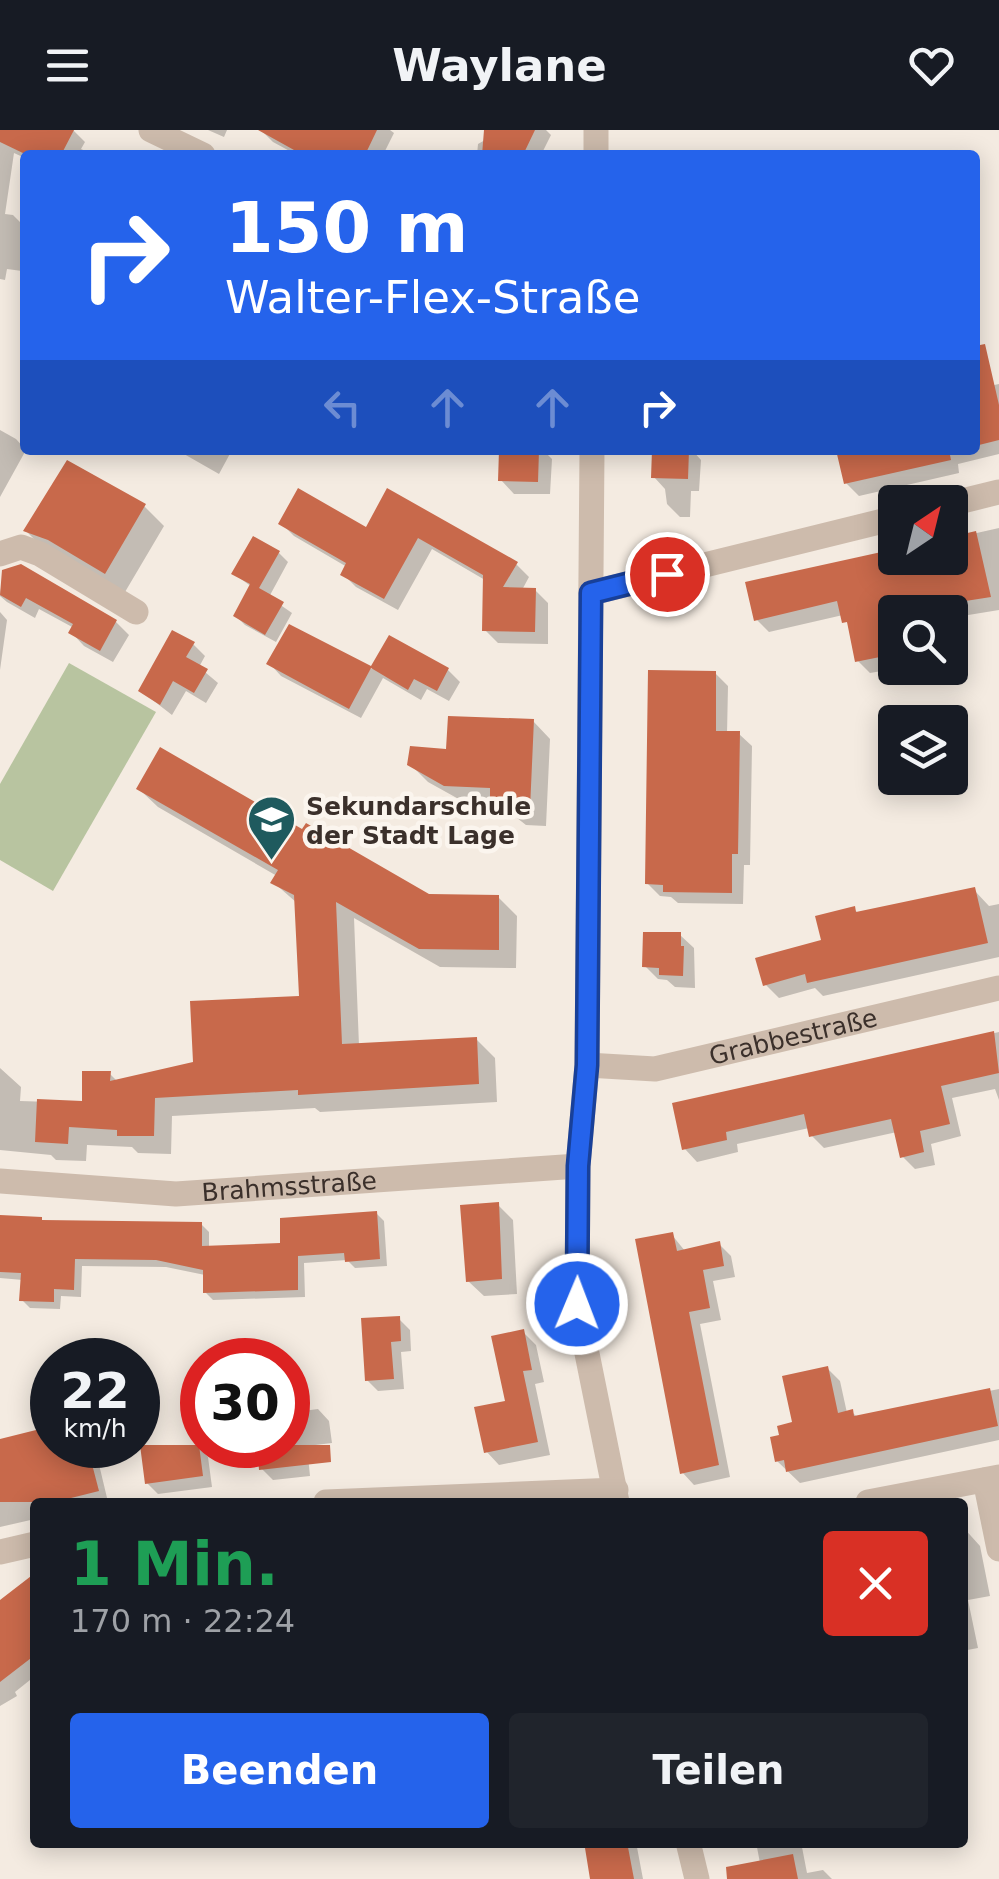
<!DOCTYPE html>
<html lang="de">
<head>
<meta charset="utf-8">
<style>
  body { margin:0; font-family:"DejaVu Sans",sans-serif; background:#20242c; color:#f1f3f6; height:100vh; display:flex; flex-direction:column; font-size:38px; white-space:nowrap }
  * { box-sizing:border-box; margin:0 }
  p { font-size:32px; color:#9ea1a6 }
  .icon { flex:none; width:55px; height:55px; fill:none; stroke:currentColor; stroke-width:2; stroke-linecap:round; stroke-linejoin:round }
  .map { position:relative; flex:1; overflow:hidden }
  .details { position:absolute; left:30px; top:1368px; width:938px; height:350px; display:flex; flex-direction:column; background:#171b24; border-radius:10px; box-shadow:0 5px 25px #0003 }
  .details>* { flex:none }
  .top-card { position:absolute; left:20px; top:20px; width:960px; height:305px; border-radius:10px; box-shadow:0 5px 25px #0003; background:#2563eb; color:#fff; overflow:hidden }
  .needle { width:65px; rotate:35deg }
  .tools { position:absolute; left:878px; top:355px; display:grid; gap:20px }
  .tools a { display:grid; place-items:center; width:90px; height:90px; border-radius:10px; background:#171b24; box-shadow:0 5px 25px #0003; font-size:50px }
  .speed { position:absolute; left:30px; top:1208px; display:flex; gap:20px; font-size:50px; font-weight:700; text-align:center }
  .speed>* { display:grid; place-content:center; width:130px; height:130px; border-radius:50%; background:#171b24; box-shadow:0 5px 25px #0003; line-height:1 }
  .speed small { font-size:25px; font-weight:400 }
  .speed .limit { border:15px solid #d22; background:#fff; color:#111 }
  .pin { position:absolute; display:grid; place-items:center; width:85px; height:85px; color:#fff; margin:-42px; border:5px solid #fff; border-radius:50%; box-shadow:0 2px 10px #0007 }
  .me { position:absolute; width:110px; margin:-55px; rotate:1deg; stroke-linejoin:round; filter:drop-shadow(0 0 8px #0008) }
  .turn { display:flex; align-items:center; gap:35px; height:210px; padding:0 40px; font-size:45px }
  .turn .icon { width:130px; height:130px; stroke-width:2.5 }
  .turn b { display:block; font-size:70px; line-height:85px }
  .lanes { display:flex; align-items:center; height:95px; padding:0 40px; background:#0003; justify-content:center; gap:50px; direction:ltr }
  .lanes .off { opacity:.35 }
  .round { display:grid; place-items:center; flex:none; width:105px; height:105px; border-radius:10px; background:#20242c }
  .headline { display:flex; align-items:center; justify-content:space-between; height:170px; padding:0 40px }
  h1 { font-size:60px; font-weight:700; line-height:75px; color:#1e9e55 }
  .button { display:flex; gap:20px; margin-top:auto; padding:20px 40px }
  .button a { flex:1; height:115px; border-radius:10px; background:#2563eb; color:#fff; font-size:40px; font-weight:700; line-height:115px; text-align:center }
  .button a+a { background:#20242c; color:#f1f3f6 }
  header { display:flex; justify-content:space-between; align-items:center; height:130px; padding:0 40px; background:#171b24; font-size:45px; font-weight:700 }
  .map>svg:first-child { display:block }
  .green { fill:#b8c4a0 }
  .shadow { fill:#0003 }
  .building { fill:#c8694b }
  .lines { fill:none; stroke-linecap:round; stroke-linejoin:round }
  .minor { stroke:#cdbbac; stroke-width:25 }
  .route-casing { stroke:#184099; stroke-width:25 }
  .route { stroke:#2563eb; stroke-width:18 }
  .labels { text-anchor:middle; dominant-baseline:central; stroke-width:9; stroke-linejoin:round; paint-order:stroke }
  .poi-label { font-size:25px; font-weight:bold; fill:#3b302b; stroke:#fbf5ee; text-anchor:start }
  .street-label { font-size:25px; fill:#3b302b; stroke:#fbf5ee }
</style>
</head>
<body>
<header><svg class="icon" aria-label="menu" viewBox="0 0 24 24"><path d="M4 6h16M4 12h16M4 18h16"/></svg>Waylane<svg class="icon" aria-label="heart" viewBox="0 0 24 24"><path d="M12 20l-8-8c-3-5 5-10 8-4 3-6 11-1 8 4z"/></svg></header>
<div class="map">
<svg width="999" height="1749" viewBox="0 0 999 1749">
  <rect width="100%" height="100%" fill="#f4ebe1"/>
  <!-- green -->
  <path class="green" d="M69 533 156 582 53 761 0 730V654Z"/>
  <!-- shadow -->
  <path class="shadow" d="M0 0H73L85 12 81 19 94 25H25V28L14 23 5 84 13 85 25 97V122L22 141 7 139 5 150 0 149Z
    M208 0H227L224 7Z
    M261 0H390L394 3 383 25H297L273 12Z
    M486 0H546L551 5 541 25H477L478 14 485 10Z
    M999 254V324L958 334 959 343 859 366 846 353 838 320H975V259Z
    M0 300 16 309 26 320 0 367Z
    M177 320H232L219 344Z
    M501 320H543L552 329 550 364H514L501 350Z
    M654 320H692L701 330 699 361H691L690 387H680L667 374 665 359 654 347Z
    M388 362 516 434 529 447 522 460H535L548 473V514L498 513 485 500V450L432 419 398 480 356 457 343 444 347 437 294 406 281 393 367 400Z
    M144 376 164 396 125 462 46 421 26 401Z
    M999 398V480L950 488V482H895V538H899L870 543 857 530 850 497 843 485 769 502 756 489 895 421V428H950V409Z
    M279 423 288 432 269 467 292 483 276 512 245 495 236 486 252 457 234 444Z
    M3 442 116 492 129 505 113 532 84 516 71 502 74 498 39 479 35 488 7 472 0 466Z
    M0 482 7 490 0 540Z
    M290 497 372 539 390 509 448 540 460 552 449 571 427 559 421 570 383 548 361 588 281 546 270 534Z
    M193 514 205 526 199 537 218 553 206 573 186 561 172 585 141 561Z
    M715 543 728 556 727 604H739L752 616 750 735H744L743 774 678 773 671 767 660 766 647 753Z
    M533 591 550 609 546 696 526 695 499 674 464 672 428 652 410 634Z
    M139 659 303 703 428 766 498 767 517 786 516 838 440 837 354 788 359 916 476 909 495 928 497 972 320 982 315 978 172 986 171 1024 138 1023 132 1017 87 1015 86 1031 56 1030 51 1025 0 1020V938L21 957 20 971 84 973 110 944 118 952 196 934 302 869 297 773 273 752 277 746 158 677Z
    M974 760 989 776 999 774V827L823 866 815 858 779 868 765 854 824 812 854 779 859 784Z
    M680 805 694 818 695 858 675 857 667 850 658 849 645 836Z
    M999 902V970L995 959 952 968 961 1006 931 1014 935 1035 915 1039 902 1026 897 1002 824 1018 811 1005 809 998 737 1014 738 1022 697 1032 685 1019 675 975Z
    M498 1075 513 1090 517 1164 484 1166 468 1151Z
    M376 1083 384 1091 387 1136 355 1138 347 1130 304 1133 305 1167 213 1170 205 1162V1145L166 1137 82 1136 81 1167 61 1166 60 1179 30 1178 22 1170 23 1150 0 1148V1087L45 1093 201 1094 209 1102V1118L283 1115Z
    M672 1105 685 1121 719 1114 731 1126 735 1147 713 1151 721 1190 700 1194 730 1347 694 1355 682 1342Z
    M399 1189 410 1200 411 1221 401 1222 404 1259 378 1261 367 1250Z
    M523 1202 536 1215 544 1252 535 1254 550 1325 499 1335 486 1321 508 1273Z
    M827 1238 840 1251 847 1283 852 1282 857 1287 999 1259V1310L800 1353 777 1331 782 1307 795 1294Z
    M318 1279 329 1291 332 1313 307 1316 310 1346 273 1350 262 1339 259 1315H288V1283Z
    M52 1299V1315H118L119 1323 97 1326 108 1372H35V1389L0 1397V1312Z
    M198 1316 208 1327 212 1357 158 1364 147 1353Z
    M962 1396 980 1416 990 1466 968 1470 978 1518 962 1521Z
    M35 1456V1546L15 1562 17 1566 0 1576V1473Z
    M586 1712H636L643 1749H593Z
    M756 1712H801L807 1743 823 1740 832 1749H763Z"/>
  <!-- building -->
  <path class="building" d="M0 0H74L61 25H27L0 12Z
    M258 0H377L365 25H303Z
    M484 0H535L523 25H482Z
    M985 214 999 275V310L975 316V216Z
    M499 320H539L538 352 498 351Z
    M652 320H689L688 349 651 348Z
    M836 320H949L951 330 844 354Z
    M67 330 146 374 105 444 48 410 23 401Z
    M298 358 366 397 387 358 518 432 503 457 536 458 535 502 482 501 483 445 418 408 384 469 340 445 346 433 278 394Z
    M976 401 991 467 895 482V524L855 532 847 492 842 493 837 471 754 491 745 452 895 419V428H950V407Z
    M253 406 280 421 259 458 284 472 265 505 233 486 250 454 231 444Z
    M21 434 117 490 100 521 68 503 73 494 26 468 21 477 0 465 2 440Z
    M289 494 371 536 389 505 449 538 437 561 414 549 408 560 371 538 349 579 266 534Z
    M172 500 195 512 186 527 208 539 194 563 173 551 160 575 138 561Z
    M648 540 716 541V601H740L738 724H732V763L663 762V755L645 754Z
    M448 586 534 589 530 679 506 678 490 668V658L444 656 407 635 410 616 446 619Z
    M160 617 302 699 306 693 429 764 499 765V820L419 819 336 772 342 914 477 907 479 954 298 965V960L155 968 154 1006H117V1000L69 997 68 1014 35 1012 37 969 82 971V941H111L110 951 193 932 190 871 299 866 294 765 270 753 278 740 136 659Z
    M975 757 988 813 807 853 805 844 763 856 755 828 821 810 815 786 855 776 856 782Z
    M643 802H681V816H684L683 846 659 845V838L642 837Z
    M994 901 999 943 941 956 950 994 920 1001 924 1022 900 1028 891 989 809 1007 804 984 726 1002 727 1010 682 1020 672 973Z
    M499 1072 502 1149 466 1152 460 1075Z
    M377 1081 380 1129 345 1132 344 1123 298 1126V1160L203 1163V1140L156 1130 75 1129 74 1160 54 1159V1172L19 1171 21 1143 0 1142V1085L42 1087V1090L202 1092V1116L280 1113V1088Z
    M673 1102 677 1121 720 1111 724 1136 703 1140 710 1178 689 1182 719 1335 680 1344 635 1109Z
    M400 1186 401 1211 391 1212 394 1249 365 1251 361 1188Z
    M524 1199 532 1240 523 1241 538 1312 484 1323 474 1277 505 1271 491 1206Z
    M828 1236 838 1283 853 1279 854 1286 990 1258 998 1296 786 1342 784 1330 775 1332 770 1307 779 1305 777 1296 792 1292 782 1246Z
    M52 1296V1315H87L99 1361 55 1372H0V1309Z
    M140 1315H199L203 1346 145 1354Z
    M257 1315H330L331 1332 259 1340Z
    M35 1443V1525L0 1552V1470Z
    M613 1712H627L634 1749H590L585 1718Z
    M793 1724 798 1749H727L726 1737Z"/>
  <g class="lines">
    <!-- minor -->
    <g class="minor">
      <path d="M151 0 203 25"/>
      <path d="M596 25V0"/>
      <path d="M592 320 587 935 578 1036 577 1174 617 1372"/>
      <path d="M950 374 999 362"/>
      <path d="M0 424 21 417 40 424 136 482"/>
      <path d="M591 463 895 388"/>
      <path id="s1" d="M587 935 655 939 999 858"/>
      <path id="s2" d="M0 1051 176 1064 578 1036"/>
      <path d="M985 1350 999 1419"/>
      <path d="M326 1372 616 1360"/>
      <path d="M868 1372 999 1347"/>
      <path d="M0 1422 35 1414"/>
      <path d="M688 1712 697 1749"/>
    </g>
  </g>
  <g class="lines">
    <defs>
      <path id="route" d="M577 1174 578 1036 587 935 591 463 667 444"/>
    </defs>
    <!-- route casing -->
    <use href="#route" class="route-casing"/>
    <!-- route -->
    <use href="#route" class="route"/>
  </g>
  <!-- icons -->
  <defs>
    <symbol id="school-pin" viewBox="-11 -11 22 30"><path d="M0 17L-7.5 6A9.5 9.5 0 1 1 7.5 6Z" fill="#1f5a5e" stroke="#fbf5ee"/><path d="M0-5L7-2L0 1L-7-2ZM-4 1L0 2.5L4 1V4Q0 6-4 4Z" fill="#fff"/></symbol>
  </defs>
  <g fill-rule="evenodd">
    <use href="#school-pin" x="244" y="662" width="55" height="75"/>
  </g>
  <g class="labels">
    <!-- poi labels -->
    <g class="poi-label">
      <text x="306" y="676">Sekundarschule<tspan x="306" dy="29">der Stadt Lage</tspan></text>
    </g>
    <!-- street labels -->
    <g class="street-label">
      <text stroke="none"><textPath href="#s1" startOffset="210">Grabbestraße</textPath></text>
      <text stroke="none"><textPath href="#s2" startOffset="290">Brahmsstraße</textPath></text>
    </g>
  </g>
</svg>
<div class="tools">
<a><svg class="needle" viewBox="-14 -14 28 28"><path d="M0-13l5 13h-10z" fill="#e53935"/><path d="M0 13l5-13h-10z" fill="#9ea1a6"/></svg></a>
<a><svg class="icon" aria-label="search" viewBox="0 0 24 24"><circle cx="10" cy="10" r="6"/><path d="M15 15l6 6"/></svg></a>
<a><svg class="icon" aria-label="layers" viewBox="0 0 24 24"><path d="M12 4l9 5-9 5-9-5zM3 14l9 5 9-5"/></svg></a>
</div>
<div class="speed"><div>22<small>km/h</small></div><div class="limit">30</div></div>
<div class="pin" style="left:667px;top:444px;background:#d93025"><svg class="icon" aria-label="arrive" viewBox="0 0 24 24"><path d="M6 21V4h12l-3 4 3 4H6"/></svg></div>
<svg class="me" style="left:577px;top:1174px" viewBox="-20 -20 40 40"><circle r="17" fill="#2563eb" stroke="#fff" stroke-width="3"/><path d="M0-11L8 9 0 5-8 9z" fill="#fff"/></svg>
<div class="top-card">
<div class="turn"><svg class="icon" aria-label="right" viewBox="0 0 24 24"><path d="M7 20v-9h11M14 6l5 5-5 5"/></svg><div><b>150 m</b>Walter-Flex-Straße</div></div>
<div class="lanes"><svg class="icon off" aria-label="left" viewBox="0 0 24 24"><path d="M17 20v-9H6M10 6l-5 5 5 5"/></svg><svg class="icon off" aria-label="ahead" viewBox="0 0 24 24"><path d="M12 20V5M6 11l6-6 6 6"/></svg><svg class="icon off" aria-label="ahead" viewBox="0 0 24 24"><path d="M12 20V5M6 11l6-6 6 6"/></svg><svg class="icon" aria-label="right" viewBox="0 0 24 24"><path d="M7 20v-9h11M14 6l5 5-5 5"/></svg></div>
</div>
<section class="details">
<div class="headline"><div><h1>1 Min.</h1><p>170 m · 22:24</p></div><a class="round" style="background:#d93025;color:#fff"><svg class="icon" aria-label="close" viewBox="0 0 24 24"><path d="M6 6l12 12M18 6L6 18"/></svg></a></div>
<div class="button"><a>Beenden</a><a>Teilen</a></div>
</section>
</div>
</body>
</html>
